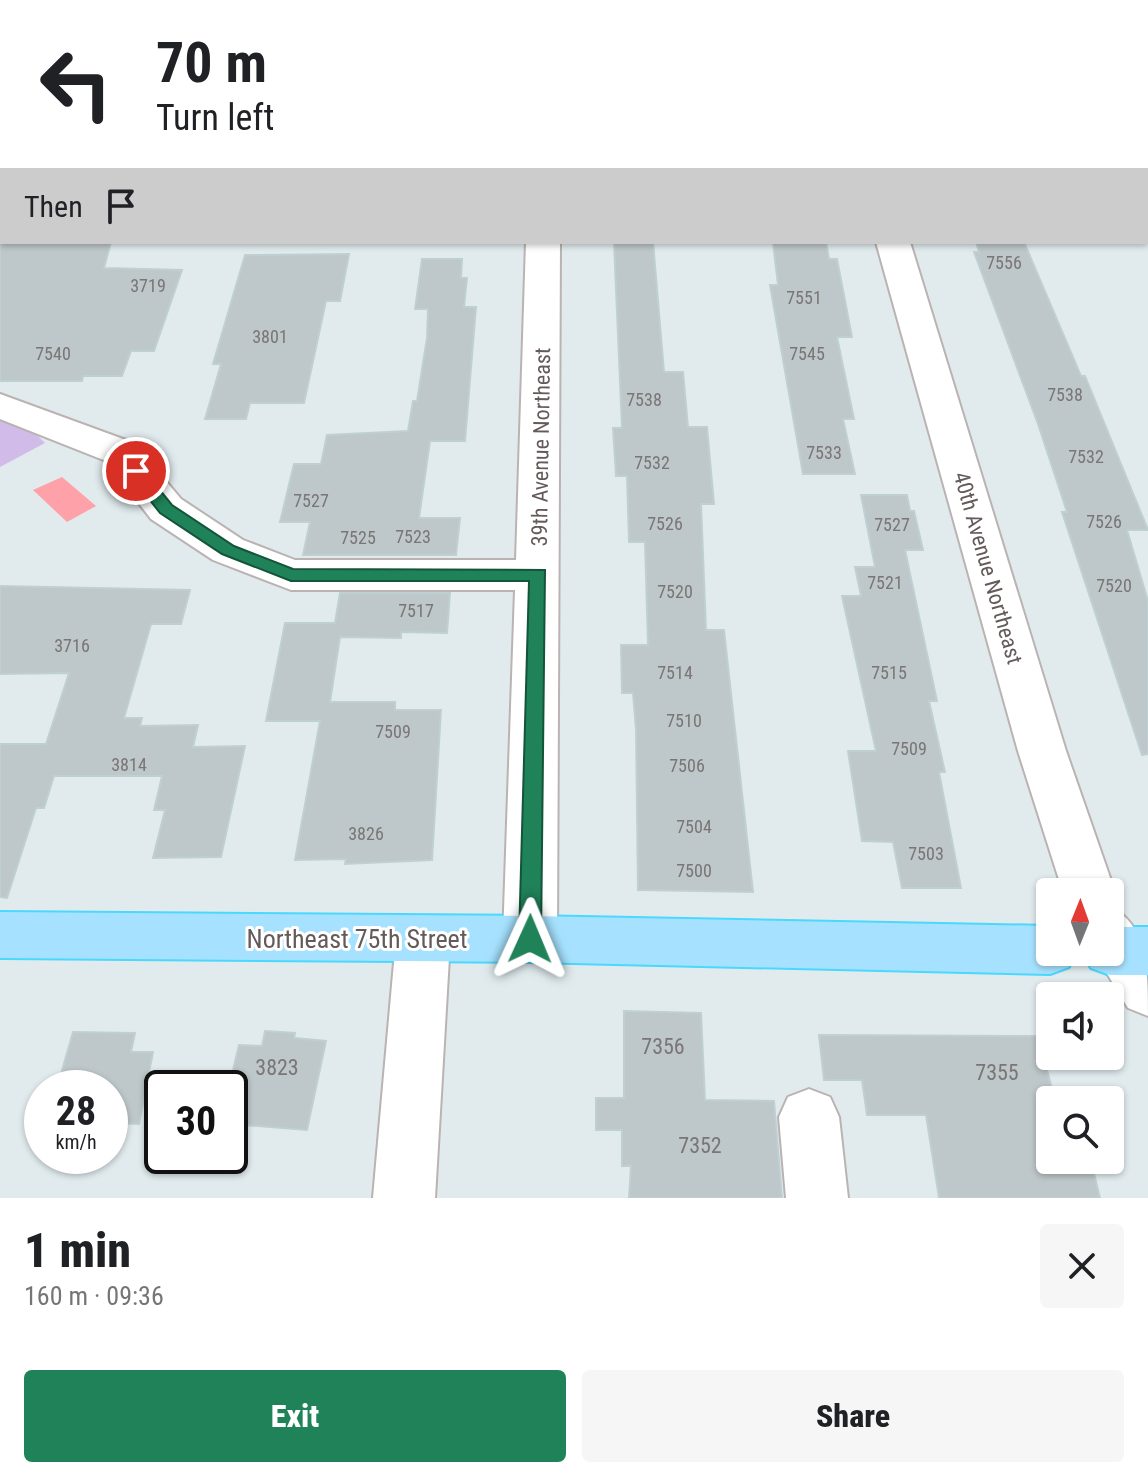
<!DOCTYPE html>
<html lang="en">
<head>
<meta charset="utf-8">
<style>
  body { margin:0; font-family:"Roboto Condensed",sans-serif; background:#f6f6f6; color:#202124; height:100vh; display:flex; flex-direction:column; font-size:30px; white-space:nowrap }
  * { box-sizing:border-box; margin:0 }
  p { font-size:26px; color:#757577 }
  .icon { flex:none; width:44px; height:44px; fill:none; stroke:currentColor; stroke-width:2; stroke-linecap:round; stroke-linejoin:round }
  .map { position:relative; height:1198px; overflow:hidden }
  .drawer { display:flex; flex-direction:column; background:#fff; flex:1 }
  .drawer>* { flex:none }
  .top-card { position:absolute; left:0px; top:0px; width:1148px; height:244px; box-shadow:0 2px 6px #0004; background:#fff; color:#202124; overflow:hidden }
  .needle { width:52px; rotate:1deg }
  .buttons { position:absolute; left:1036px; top:878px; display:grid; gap:16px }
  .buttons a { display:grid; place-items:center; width:88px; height:88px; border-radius:8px; background:#fff; box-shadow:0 2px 6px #0004; font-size:40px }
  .speed { position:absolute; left:24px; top:1070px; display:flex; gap:16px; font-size:40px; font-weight:700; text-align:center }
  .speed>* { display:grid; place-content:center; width:104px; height:104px; border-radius:50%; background:#fff; box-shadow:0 2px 6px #0004; line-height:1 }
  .speed small { font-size:20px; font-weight:400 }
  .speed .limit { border:4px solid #111; border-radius:12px; background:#fff; color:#111 }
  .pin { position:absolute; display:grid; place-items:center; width:68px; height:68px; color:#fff; margin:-34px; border:4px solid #fff; border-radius:50%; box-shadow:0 2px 8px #0007 }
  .me { position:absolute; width:88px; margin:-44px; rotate:1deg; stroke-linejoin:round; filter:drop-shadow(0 0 6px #0008) }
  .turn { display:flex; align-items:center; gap:28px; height:168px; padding:0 24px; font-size:36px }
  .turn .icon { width:104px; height:104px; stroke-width:2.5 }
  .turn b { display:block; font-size:56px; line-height:68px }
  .then { display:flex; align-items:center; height:76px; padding:0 24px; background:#0003; gap:16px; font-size:30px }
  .round { display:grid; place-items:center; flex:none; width:84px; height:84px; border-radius:8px; background:#f6f6f6 }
  .headline { display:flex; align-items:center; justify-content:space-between; height:136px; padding:0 24px }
  h1 { font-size:48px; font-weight:800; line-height:60px }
  .button { display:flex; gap:16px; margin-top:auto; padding:16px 24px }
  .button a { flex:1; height:92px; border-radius:8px; background:#1f8259; color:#fff; font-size:32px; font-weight:800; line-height:92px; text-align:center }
  .button a+a { background:#f6f6f6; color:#202124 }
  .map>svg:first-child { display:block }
  .green { fill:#d1bbe8 }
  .water { fill:#ffa1a8 }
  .building { fill:#bec7c9; stroke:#bfd0d3; stroke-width:2 }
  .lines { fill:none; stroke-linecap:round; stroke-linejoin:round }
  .minor-casing { stroke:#bab3b2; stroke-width:4 }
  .major-casing { stroke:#4bd8fd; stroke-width:4 }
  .minor { fill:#fff; fill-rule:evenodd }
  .major { fill:#a6e2ff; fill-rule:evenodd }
  .route { fill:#1f8259; stroke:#14543a; stroke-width:2 }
  .labels { text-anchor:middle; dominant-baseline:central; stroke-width:6; stroke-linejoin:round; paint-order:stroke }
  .number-label { font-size:18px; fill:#7a7576 }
  .street-label { font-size:22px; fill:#645a5a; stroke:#fff }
  .near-number-label { font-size:22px; fill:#7a7576 }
  .near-street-label { font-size:26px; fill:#645a5a; stroke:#fff }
</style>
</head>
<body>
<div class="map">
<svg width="1148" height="1198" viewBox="0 0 1148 1198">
  <rect width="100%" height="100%" fill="#e1ebee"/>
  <!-- green -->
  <path class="green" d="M0 417 33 431 45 443 0 467Z"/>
  <!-- water -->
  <path class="water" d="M62 477 96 506 67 522 33 490Z"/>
  <!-- building -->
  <path class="building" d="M0 242H111L104 268 182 270 154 351H131L122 376H83L82 381H0Z
    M614 242H653L664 372H683L688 427H707L714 504H701L706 630H724L753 892 638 890 636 730 633 693H622L621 645H648L645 542H629L627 476H616L613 428H622Z
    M773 242H826L829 259H837L852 337H837L854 419H843L855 474H803L770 285H778Z
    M976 242H1024L1081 376H1085L1148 530H1127L1148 601V754L1142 755 1062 512H1067L1038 424 974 252H979Z
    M349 254 340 301H326L304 403H250L246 419H205L221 364H213L245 255Z
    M422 259H462L461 278H467L464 307H476L465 441H430L419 518H460L456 555H303L310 522H280L294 464H321L327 435 408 431 413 401H417L427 338 428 309H415Z
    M861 495H907L910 511H914L923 550H905L937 701H929L945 772H939L961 888H902L893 842 862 841 848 751H876L842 596H861L855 567H875Z
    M0 586 190 590 181 624H151L124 718H142L140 726 198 725 193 747 245 746 221 857 153 858 165 810H154L162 776H54L44 808H36L7 898 0 897V744H46L69 673 0 674Z
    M340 593H450L447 633 401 632V638L340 637 330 702H395V710H441L432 860 345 864 346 859 295 860 320 721H266L285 623H335Z
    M624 1011 701 1013 705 1100 774 1101 782 1198H629L631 1166H622V1130H596V1098H624Z
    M265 1031 295 1033 294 1038 326 1041 307 1130 230 1124V1082L239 1045 262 1046Z
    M73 1032 135 1033 131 1052H153L139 1124 110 1123V1088H57Z
    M819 1035 1038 1036 1055 1100H1050V1160L1091 1161 1100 1198H939L926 1115H867L862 1080H824Z"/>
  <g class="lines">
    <defs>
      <path id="minor" d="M0 0H14L2 2 0 9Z
        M265 0H291L264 2Z
        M536 0H562V2H536Z
        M811 0H837L838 2H812Z
        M1146 10H1148V26H1146Z
        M0 193H2V213H0Z
        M1146 204H1148V224H1146Z
        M526 242H560L557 939 549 955 530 962 511 955 503 939 515 590H291L213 560 151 519 106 461 0 419V394L134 443 181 499 243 540 295 560H516Z
        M876 242H910L1066 751 1115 892 1110 903V892H1063L1018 751Z
        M1110 907C1148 924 1148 972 1148 1016L1128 1008 1094 952H1110Z
        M423 917 442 924 450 940 435 1198H373L396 940 404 924Z
        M809 1089 830 1097 839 1117 848 1198H786L779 1117 788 1097Z"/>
      <path id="major" d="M0 912 530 916 1050 926V952H1076L1069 967 1050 974 530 962 0 958Z
        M1110 927H1148V975H1110L1091 968 1083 952H1110Z"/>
    </defs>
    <!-- minor casing -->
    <use href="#minor" class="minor-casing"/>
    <!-- major casing -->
    <use href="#major" class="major-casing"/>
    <!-- minor -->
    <use href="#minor" class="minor"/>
    <!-- major -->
    <use href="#major" class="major"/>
  </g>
  <!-- route -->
  <path class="route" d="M136 466 141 467 172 505 234 546 293 569 545 570 541 939 538 946 530 949 522 946 519 939 529 581H291L222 554 160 513 127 471Z"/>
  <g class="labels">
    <!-- number labels -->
    <g class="number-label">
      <text x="1004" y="262">7556</text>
      <text x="148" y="285">3719</text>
      <text x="804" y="297">7551</text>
      <text x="270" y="336">3801</text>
      <text x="53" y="353">7540</text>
      <text x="807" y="353">7545</text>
      <text x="1065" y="394">7538</text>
      <text x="644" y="399">7538</text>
      <text x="824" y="452">7533</text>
      <text x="1086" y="456">7532</text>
      <text x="652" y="462">7532</text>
      <text x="311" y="500">7527</text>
      <text x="1104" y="521">7526</text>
      <text x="665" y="523">7526</text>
      <text x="892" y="524">7527</text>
      <text x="413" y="536">7523</text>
      <text x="358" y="537">7525</text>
      <text x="885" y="582">7521</text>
      <text x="1114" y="585">7520</text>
      <text x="675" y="591">7520</text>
      <text x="416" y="610">7517</text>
      <text x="72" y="645">3716</text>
      <text x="675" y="672">7514</text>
      <text x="889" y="672">7515</text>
      <text x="684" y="720">7510</text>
      <text x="393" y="731">7509</text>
      <text x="909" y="748">7509</text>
      <text x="129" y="764">3814</text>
      <text x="687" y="765">7506</text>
      <text x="694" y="826">7504</text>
      <text x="366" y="833">3826</text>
      <text x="926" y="853">7503</text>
      <text x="694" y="870">7500</text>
    </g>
    <!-- street labels -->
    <g class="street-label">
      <text transform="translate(541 447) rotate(-89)">39th Avenue Northeast</text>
      <text transform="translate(988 568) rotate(74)">40th Avenue Northeast</text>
    </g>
    <!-- near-number labels -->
    <g class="near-number-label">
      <text x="663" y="1046">7356</text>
      <text x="277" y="1067">3823</text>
      <text x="997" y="1072">7355</text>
      <text x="700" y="1145">7352</text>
    </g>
    <!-- near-street labels -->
    <g class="near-street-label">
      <text x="357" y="939">Northeast 75th Street</text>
    </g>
  </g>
</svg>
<div class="buttons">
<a><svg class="needle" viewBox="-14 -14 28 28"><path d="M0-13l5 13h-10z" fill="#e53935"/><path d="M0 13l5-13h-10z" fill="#757577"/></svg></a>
<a><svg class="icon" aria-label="sound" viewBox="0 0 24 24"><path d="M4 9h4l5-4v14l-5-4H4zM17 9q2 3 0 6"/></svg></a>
<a><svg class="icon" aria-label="search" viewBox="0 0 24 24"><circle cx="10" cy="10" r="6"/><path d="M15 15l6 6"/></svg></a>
</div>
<div class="speed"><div>28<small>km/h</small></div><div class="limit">30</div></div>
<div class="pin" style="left:136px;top:471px;background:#d93025"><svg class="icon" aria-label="arrive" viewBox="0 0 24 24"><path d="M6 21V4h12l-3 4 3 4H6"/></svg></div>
<svg class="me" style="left:530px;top:939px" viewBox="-20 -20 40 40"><path d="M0-17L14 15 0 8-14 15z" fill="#1f8259" stroke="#fff" stroke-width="4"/></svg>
<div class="top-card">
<div class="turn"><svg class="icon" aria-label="left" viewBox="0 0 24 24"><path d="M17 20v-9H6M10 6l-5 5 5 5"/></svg><div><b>70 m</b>Turn left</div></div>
<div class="then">Then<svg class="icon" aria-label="arrive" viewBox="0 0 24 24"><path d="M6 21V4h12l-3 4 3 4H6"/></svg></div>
</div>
</div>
<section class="drawer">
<div class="headline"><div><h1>1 min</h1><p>160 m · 09:36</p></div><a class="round"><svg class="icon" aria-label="close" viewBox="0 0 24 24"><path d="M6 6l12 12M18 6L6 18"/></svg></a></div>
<div class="button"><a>Exit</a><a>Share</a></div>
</section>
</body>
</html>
